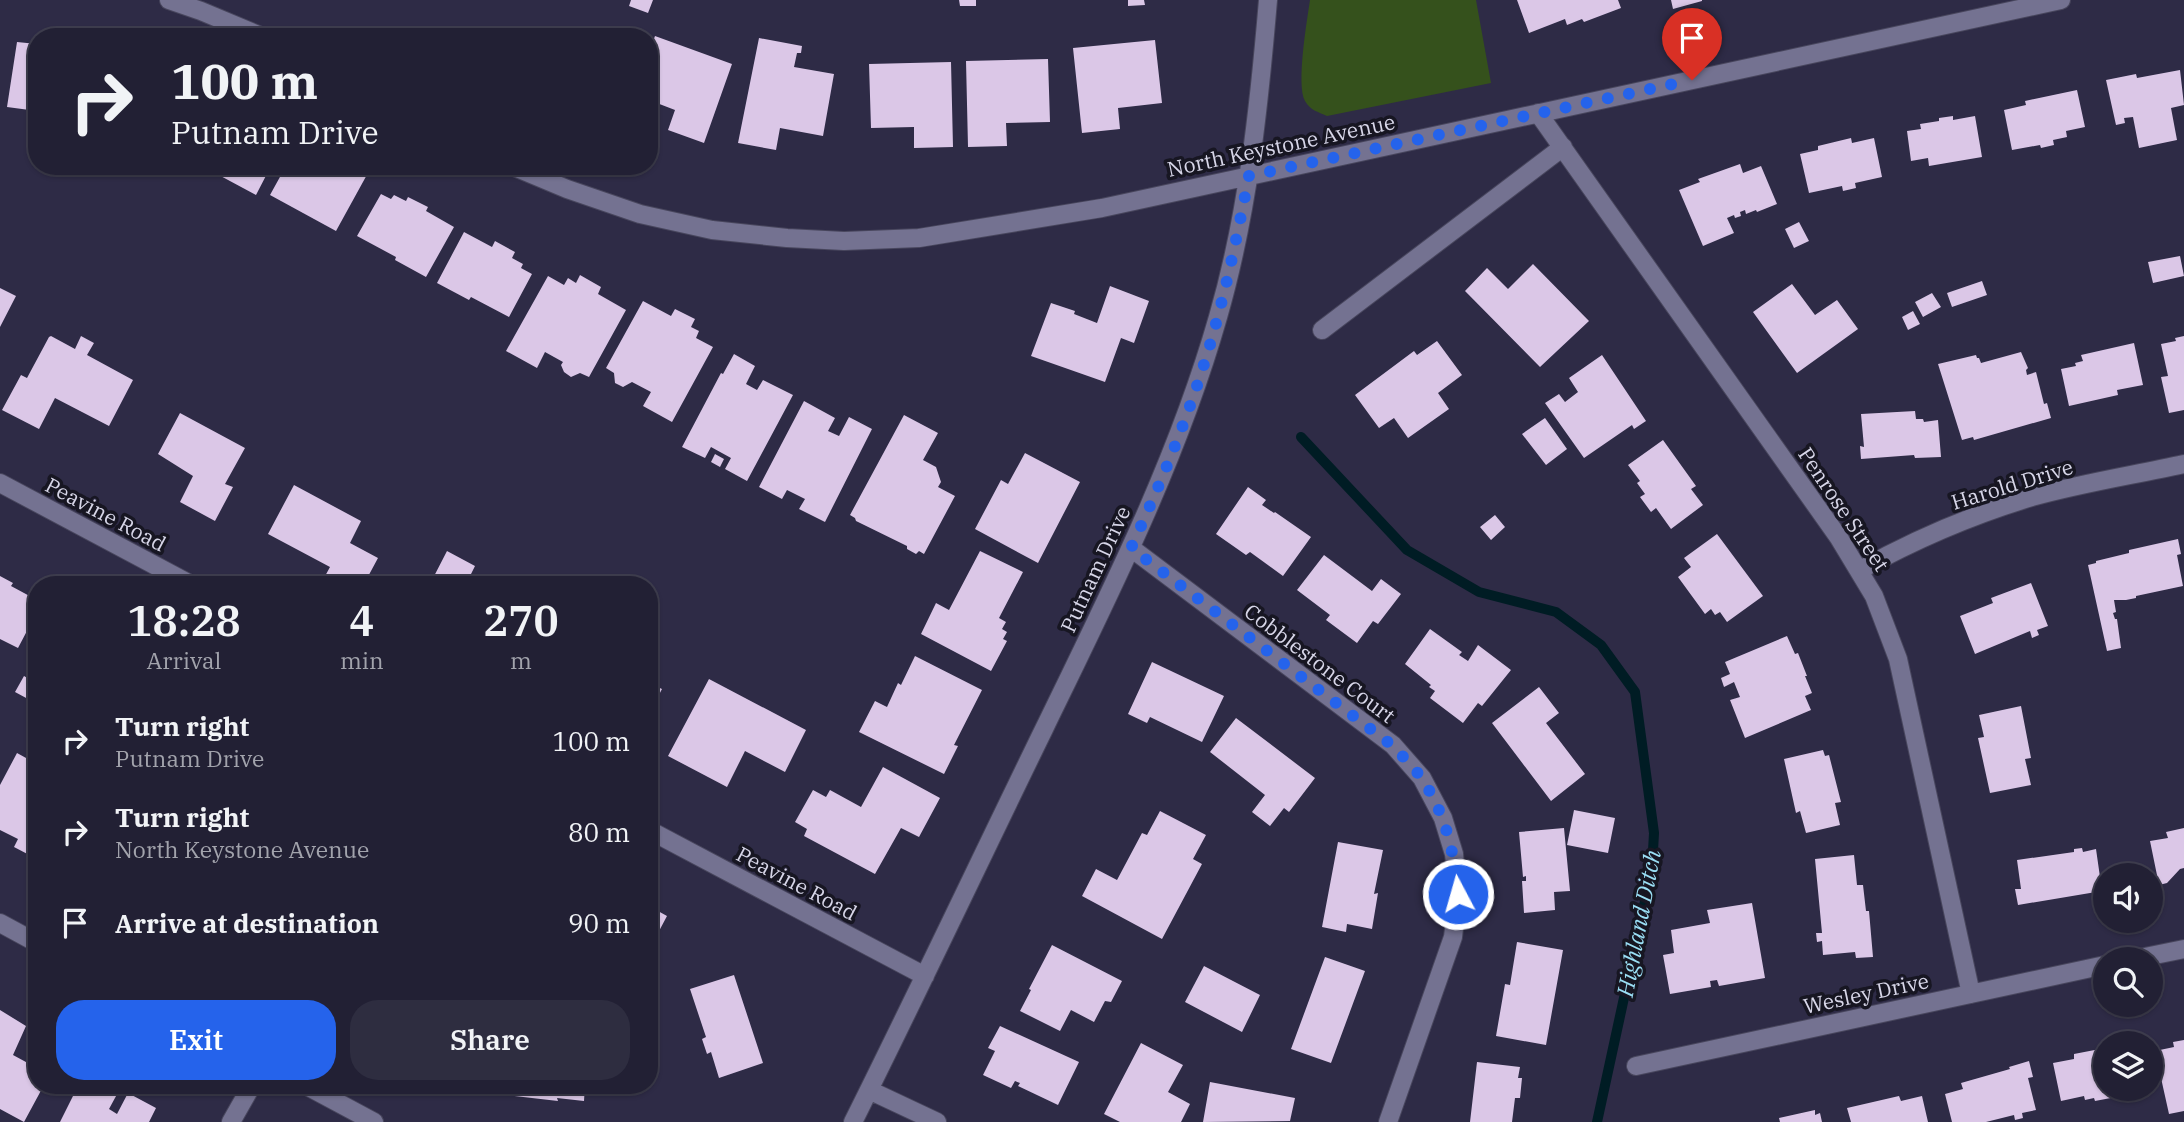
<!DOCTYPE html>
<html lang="en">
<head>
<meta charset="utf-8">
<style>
  body { margin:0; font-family:"IBM Plex Serif",serif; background:#2e2d40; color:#f1f3f6; height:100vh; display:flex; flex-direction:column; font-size:26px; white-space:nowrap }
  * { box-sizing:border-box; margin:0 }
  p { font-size:23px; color:#a2a3ac }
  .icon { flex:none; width:38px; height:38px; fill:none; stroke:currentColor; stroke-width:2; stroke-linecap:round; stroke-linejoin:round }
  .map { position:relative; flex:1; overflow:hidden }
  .side { position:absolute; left:28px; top:576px; width:630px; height:518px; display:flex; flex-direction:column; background:#222034; border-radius:28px; box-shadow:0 2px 5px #0004,0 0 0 2px #3f3e4f }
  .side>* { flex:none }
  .banner { position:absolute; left:28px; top:28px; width:630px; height:147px; border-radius:28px; box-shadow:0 2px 5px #0004,0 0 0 2px #3f3e4f; background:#222034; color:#f1f3f6; overflow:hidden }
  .tools { position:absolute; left:2093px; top:863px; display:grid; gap:14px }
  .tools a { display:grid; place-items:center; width:70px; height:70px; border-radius:50%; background:#222034; box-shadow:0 2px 5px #0004,0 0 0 2px #3f3e4f; font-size:35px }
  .pin { position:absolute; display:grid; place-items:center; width:60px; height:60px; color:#fff; margin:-72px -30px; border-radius:50% 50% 50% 0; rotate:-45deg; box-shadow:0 0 7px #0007 }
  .pin .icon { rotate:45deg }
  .me { position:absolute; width:77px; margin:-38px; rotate:354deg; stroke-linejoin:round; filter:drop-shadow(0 0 5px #0008) }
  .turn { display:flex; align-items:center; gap:24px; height:147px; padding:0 28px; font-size:32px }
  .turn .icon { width:91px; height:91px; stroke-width:2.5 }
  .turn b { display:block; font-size:49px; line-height:60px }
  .eta { display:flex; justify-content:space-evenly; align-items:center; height:119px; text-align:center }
  .eta b { font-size:42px; font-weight:600; line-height:49px }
  .button { display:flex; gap:14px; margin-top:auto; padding:14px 28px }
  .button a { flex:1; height:80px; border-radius:28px; background:#2563eb; color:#fff; font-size:28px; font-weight:600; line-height:80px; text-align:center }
  .button a+a { background:#2e2d40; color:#f1f3f6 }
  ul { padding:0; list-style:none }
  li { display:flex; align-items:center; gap:21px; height:91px; padding:0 28px }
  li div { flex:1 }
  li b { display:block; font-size:26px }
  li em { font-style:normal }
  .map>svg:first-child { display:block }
  .green { fill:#35511c }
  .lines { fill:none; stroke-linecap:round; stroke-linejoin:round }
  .stream { stroke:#001c24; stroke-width:10 }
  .building { fill:#dbc7e7 }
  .minor-casing { stroke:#48465d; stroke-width:20 }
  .minor { stroke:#747291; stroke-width:18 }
  .route { stroke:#2563eb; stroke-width:12; stroke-dasharray:0 21.6 }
  .labels { text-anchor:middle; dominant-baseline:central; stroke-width:7; stroke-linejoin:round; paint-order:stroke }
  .street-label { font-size:21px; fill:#d7d6e8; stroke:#171622 }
  .water-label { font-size:23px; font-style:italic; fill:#9adef4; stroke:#171622 }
</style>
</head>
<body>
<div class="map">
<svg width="2184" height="1122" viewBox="0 0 2184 1122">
  <rect width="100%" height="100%" fill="#2e2b46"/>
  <!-- green -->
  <path class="green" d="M1310 0H1476L1491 83 1327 116C1318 112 1310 110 1305 101 1296 85 1307 20 1310 0Z"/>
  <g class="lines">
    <!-- stream -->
    <path class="stream" d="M1301 437 1407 550 1479 592 1556 612 1601 645 1635 692 1654 833 1652 869 1597 1122"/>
  </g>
  <!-- building -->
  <path class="building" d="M631 0H653L648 13 629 6Z
    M959 0H976V6H960Z
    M1128 0H1144L1145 5 1128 6Z
    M1517 0H1618L1621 8 1584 22 1582 19 1567 25 1565 19 1529 33Z
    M1671 0H1702V1L1673 9Z
    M601 27 629 36 628 37H598Z
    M557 28 582 36V37H554Z
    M655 36 732 64 704 143 668 130 675 110 649 100V52Z
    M759 38 802 46 801 53H797L794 67 834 74 823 136 780 128 776 150 738 143Z
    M1155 40 1162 103 1118 108 1120 129 1082 133 1073 48Z
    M17 42 37 44V111L7 107Z
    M1048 59 1050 122 1006 123 1007 146 968 147 966 61Z
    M951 62 953 147 914 148V127L871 128 869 64Z
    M2180 70 2184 105 2171 108 2177 140 2139 148 2133 117 2124 118 2125 123 2116 125 2106 80 2136 74 2137 78Z
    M2077 90 2085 127 2066 131 2067 137 2053 140 2054 145 2041 148 2040 145 2012 150 2004 110 2026 105 2025 101Z
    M1953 116V120L1975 116 1982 157 1929 166 1928 158 1911 161 1907 131 1921 129 1920 124 1939 121V118Z
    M1851 138 1852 143 1874 138 1882 177 1855 183 1856 188 1843 191 1842 186 1809 193 1800 154 1818 150V146Z
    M1740 164 1743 173 1761 166 1777 204 1757 212 1756 210 1746 214 1745 210 1740 212 1741 216 1735 218 1734 215 1727 218 1734 233 1703 246 1679 190 1700 182 1698 179Z
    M202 166H271L256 195Z
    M286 166H360L369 171 336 231 270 195Z
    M381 194 391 199 394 195 406 201 408 197 428 207 426 211 454 227 426 277 395 260 396 257 357 236Z
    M1799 222 1809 241 1794 248 1785 229Z
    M464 232 492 247 495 241 515 252 512 258 523 264 521 268 532 274 509 317 471 297 469 300 437 283Z
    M2180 256 2184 276 2153 283 2148 262Z
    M1533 264 1589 321 1540 367 1465 291 1487 268 1508 289Z
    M580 275 601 287 598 294 626 310 589 377 580 373 571 377 564 372 561 365 563 362 545 352 537 368 506 351 548 276 564 285 568 278 576 283Z
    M1982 281 1987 295 1952 307 1947 293Z
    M1792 284 1815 315 1837 300 1858 329 1797 373 1753 312Z
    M1110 286 1149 301 1134 343 1121 338 1105 382 1031 356 1051 303 1075 311 1074 314 1097 323Z
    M0 288 16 296 0 327Z
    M1932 293 1941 307 1923 317 1915 302Z
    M643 301 671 316 675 309 695 319 691 327 699 331 696 338 713 347 672 422 643 406 651 392 632 382 623 387 615 383 614 373 606 368Z
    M1913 311 1920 324 1908 330 1902 317Z
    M51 336 75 349 81 336 94 343 87 355 133 380 109 426 55 398 39 429 2 410 21 375 27 378 49 337Z
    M2184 336V410L2169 413 2161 377 2168 376 2161 344 2176 341 2175 338Z
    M1437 341 1462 375 1438 393 1449 409 1408 438 1394 418 1379 428 1355 395 1414 351 1417 355Z
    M2134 343 2143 385 2117 390 2118 395 2069 406 2061 369 2076 366 2075 363 2083 361 2081 355Z
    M2021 352 2028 368 2026 370 2027 375 2036 372 2044 404 2047 403 2051 418 1974 440 1973 437 1962 440 1938 364 1976 355 1977 358H1979L1981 363Z
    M734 354 755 366 746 384 757 390 763 380 793 395 747 481 725 469 731 458 711 447 705 458 682 447 721 373 723 374Z
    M1602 355 1646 421 1634 429 1632 425 1584 458 1545 403 1559 394 1565 402 1578 392 1569 378Z
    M804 401 835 418 828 431 839 436 849 417 872 429 825 522 799 509 805 499 787 490 782 499 759 487Z
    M1915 411 1916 419H1923L1924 422 1938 420 1941 457 1915 458 1914 455 1861 459 1860 446 1864 447 1861 414Z
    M180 413 245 448 225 484 233 487 215 521 180 502 193 476 158 454Z
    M904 415 938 433 923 460 936 467 941 482 938 487 955 496 924 554 919 551 916 554 907 549V546L856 521 855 518 850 515Z
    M1545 418 1567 449 1546 465 1522 434Z
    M1663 440 1696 486 1691 489 1703 505 1671 529 1656 508 1651 512 1640 497 1645 494 1637 483 1640 481 1628 465Z
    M1025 453 1080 482 1038 563 975 529 1001 480 1008 484Z
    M715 454 724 459 720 467 711 462Z
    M294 485 361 521 350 543 378 558 364 584H336L324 578 330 567 268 534Z
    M1248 487 1266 500 1262 505 1274 513 1275 512 1311 537 1283 576 1250 552 1246 555 1216 534Z
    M1495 515 1505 527 1491 540 1480 527Z
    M1717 534 1763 596 1727 622 1720 612 1715 615 1711 609 1705 614 1678 577 1691 567 1684 558Z
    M2178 539 2181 554 2177 555 2183 586 2136 596V598L2126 600H2114L2116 612 2113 613 2115 619H2117L2121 648 2107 651 2088 565 2096 563V561L2129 553V550Z
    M447 551 475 566 469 578 482 584H430Z
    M980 551 1023 572 999 618 1006 622 1002 629 1007 632 1003 639 1007 641 991 671 921 634 936 603 949 610Z
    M1324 555 1372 591 1381 579 1401 594 1378 624 1373 621 1357 643 1326 620 1330 615 1297 590Z
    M0 576 13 583 11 586 37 600V612L18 648 0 639Z
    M2031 583 2048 626 2037 630 2039 635 2032 638 2030 631 1975 654 1960 616 1993 603 1991 598Z
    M1430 629 1462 652 1459 655 1468 661 1478 645 1511 670 1482 706 1478 703 1463 723 1430 698 1435 691 1429 687 1431 685 1405 664Z
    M1787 636 1795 654 1798 653 1807 676H1805L1812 693 1805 696 1811 710 1745 738 1730 700 1740 697 1734 682 1724 687 1721 678 1730 674 1725 662Z
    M915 656 982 690 954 745 958 746 944 774 859 732 875 701 887 707 898 683 901 685Z
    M1152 662 1224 696 1202 742 1150 717 1147 723 1128 714Z
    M24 676 36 683 28 699 15 692Z
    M709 679 806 730 785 772 745 751 727 787 668 756Z
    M649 683 662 689 649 714Z
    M1539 687 1559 713 1546 723 1585 774 1551 801 1492 723Z
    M2021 706 2031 758 2025 759 2031 785 1990 793 1978 738 1984 737 1979 715Z
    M1236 718 1315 778 1289 812 1284 808 1270 826 1252 812 1265 795 1210 752Z
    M1823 750 1825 756 1829 755 1841 802 1835 803 1840 825 1806 833 1800 811 1796 813 1784 759Z
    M17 753 37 764V859L14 847 18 839 0 830V785Z
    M883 767 940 798 919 837 901 828 875 874 804 836 807 829 795 822 813 790 826 797 830 790 861 807Z
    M1574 810 1615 818 1608 853 1567 845Z
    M1160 811 1206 835 1193 859 1202 864 1162 939 1082 896 1096 869 1117 880 1142 833 1147 835Z
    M1564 828 1570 891 1554 892 1555 910 1524 913 1522 881H1526V876L1523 877 1519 832Z
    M2184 828V868L2180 869 2167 883 2159 885 2150 841 2168 838 2166 832Z
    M1338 842 1383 850 1374 894 1378 893 1372 929 1347 924 1346 932 1322 927Z
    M2082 848 2083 852 2096 849 2102 891 2018 905 2015 889H2021L2017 860 2074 852V849Z
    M1854 855 1857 885H1863L1866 911H1869L1873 957 1856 958 1855 952 1823 955 1822 941 1817 942 1816 933H1822L1815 859Z
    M1752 903 1765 978 1719 986 1717 980 1710 981 1711 987 1670 994 1663 955 1674 953 1671 930 1710 923 1707 910Z
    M649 906 667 916 649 950Z
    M1517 942 1563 950 1546 1045 1496 1036 1505 984 1510 985Z
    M1052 945 1122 981 1111 1002 1105 1001 1094 1022 1071 1010 1060 1031 1020 1011 1031 990 1029 989Z
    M1325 957 1365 971 1331 1063 1291 1049Z
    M1204 966 1260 995 1242 1032 1185 1002Z
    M734 975 763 1063 719 1078 711 1052 707 1054 702 1039 706 1037 690 989Z
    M0 1010 26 1026 13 1055 37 1068V1085H44L24 1122 0 1109Z
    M1000 1026 1079 1062 1058 1105 1018 1086 1020 1083 1015 1081 1011 1088 983 1075 995 1051 988 1048Z
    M2184 1040V1111L2169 1114 2155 1051 2174 1047 2173 1042Z
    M1141 1043 1183 1065 1168 1092 1190 1104 1181 1122H1120L1104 1114Z
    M2105 1048V1088H2136L2137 1093 2095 1101 2094 1098 2085 1100 2084 1096 2061 1101 2053 1063 2074 1059V1054Z
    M2029 1061 2033 1077 2028 1078 2036 1110 2022 1113 2023 1118 2015 1120 2014 1115 1986 1122H1952L1945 1094 1963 1089 1961 1083 2010 1069 2009 1067Z
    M1477 1062 1520 1067 1518 1078H1522L1520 1098H1515L1512 1122H1470Z
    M1210 1082 1295 1098 1290 1121 1203 1122Z
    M77 1085H122L109 1109 117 1114 128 1093 156 1108 149 1122H60L74 1094H72Z
    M506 1085H585L584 1101 557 1098 558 1101 505 1095Z
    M1899 1096 1901 1101 1922 1096 1928 1122H1851L1847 1108Z
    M1815 1110V1115L1820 1113 1822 1122H1780L1779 1118Z"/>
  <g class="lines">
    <defs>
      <path id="minor" d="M169 0 201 11 263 37
        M1538 113 1839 538 1874 596 1898 659 1971 994
        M512 166 567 189 640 214 712 230 787 238 844 241 919 238 1102 208 2061 0
        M1322 330 1563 147
        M0 483 190 584
        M1131 548 1393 745 1422 778 1443 818 1454 854 1458 894 1453 937 1388 1122
        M1860 570C1914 540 1972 515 2032 497 2082 483 2134 475 2184 464
        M649 830 925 976
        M0 923 37 943
        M2135 959 2184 949
        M1636 1066 2105 965
        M305 1085 374 1122
        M869 1090 937 1122
        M231 1122 252 1085
        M853 1122C918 992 980 860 1044 729 1109 595 1177 461 1218 317 1248 213 1259 107 1268 0"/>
    </defs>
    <!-- minor casing -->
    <use href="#minor" class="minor-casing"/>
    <!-- minor -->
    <use href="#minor" class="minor"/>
  </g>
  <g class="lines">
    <!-- route -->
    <path class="route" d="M1458 894C1454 852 1446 815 1422 779 1414 767 1402 756 1393 746L1131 548C1166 472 1198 394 1219 312 1231 267 1240 221 1249 176L1692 80"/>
  </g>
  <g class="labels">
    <!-- street labels -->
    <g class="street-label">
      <text transform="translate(1281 145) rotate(-12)">North Keystone Avenue</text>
      <text transform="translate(2012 484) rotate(-17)">Harold Drive</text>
      <text transform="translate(1844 509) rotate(56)">Penrose Street</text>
      <text transform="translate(106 514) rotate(28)">Peavine Road</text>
      <text transform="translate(1095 569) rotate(-65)">Putnam Drive</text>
      <text transform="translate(1320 663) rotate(37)">Cobblestone Court</text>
      <text transform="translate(797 883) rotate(28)">Peavine Road</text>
      <text transform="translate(1866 993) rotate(-12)">Wesley Drive</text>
    </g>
    <!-- water labels -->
    <g class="water-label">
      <text transform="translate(1638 923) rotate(-79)">Highland Ditch</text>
    </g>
  </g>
</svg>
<div class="tools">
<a><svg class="icon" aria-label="sound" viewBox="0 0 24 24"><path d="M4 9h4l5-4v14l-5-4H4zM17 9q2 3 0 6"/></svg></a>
<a><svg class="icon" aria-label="search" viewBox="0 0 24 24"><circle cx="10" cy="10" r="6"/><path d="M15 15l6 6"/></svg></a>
<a><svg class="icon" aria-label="layers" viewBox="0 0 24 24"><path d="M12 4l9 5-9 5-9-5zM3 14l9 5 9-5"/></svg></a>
</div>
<div class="pin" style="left:1692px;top:80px;background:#d93025"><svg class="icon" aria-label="arrive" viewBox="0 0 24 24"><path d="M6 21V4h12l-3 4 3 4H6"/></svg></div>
<svg class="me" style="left:1458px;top:894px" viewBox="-20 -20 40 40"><circle r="17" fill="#2563eb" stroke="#fff" stroke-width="3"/><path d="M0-11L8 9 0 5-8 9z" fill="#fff"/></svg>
<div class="banner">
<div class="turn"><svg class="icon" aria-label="right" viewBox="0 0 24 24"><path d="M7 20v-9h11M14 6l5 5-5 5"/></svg><div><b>100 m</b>Putnam Drive</div></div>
</div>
<section class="side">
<div class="eta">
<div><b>18:28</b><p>Arrival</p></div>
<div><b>4</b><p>min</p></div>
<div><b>270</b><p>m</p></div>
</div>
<ul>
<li><svg class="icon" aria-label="right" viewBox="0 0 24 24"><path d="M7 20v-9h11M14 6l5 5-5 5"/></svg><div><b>Turn right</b><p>Putnam Drive</p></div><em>100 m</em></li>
<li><svg class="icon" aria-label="right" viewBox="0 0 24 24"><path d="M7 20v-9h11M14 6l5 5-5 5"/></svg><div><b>Turn right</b><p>North Keystone Avenue</p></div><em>80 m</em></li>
<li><svg class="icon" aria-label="arrive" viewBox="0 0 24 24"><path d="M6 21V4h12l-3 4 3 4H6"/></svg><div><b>Arrive at destination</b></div><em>90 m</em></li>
</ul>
<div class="button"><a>Exit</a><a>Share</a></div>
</section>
</div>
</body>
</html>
